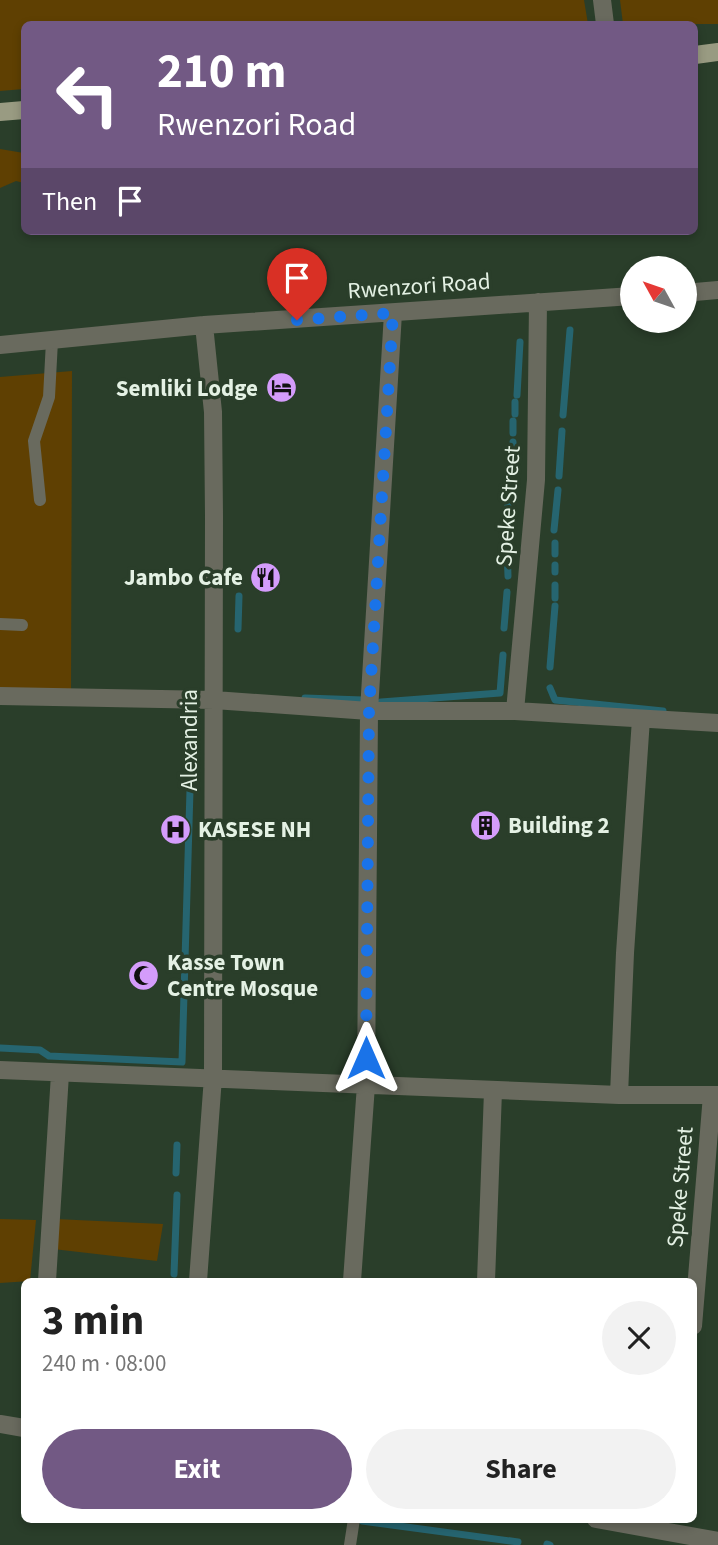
<!DOCTYPE html>
<html lang="en">
<head>
<meta charset="utf-8">
<style>
  body { margin:0; font-family:"Source Sans 3",sans-serif; background:#f2f2f2; color:#222; height:100vh; display:flex; flex-direction:column; font-size:26px; white-space:nowrap }
  * { box-sizing:border-box; margin:0 }
  p { font-size:23px; color:#767676 }
  .icon { flex:none; width:38px; height:38px; fill:none; stroke:currentColor; stroke-width:2; stroke-linecap:round; stroke-linejoin:round }
  .map { position:relative; flex:1; overflow:hidden }
  .details { position:absolute; left:21px; top:1278px; width:676px; height:245px; display:flex; flex-direction:column; background:#fff; border-radius:10px; box-shadow:0 4px 10px #0003 }
  .details>* { flex:none }
  .guide { position:absolute; left:21px; top:21px; width:677px; height:214px; border-radius:10px; box-shadow:0 4px 10px #0003; background:#725984; color:#fff; overflow:hidden }
  .needle { width:46px; rotate:310deg }
  .fabs { position:absolute; left:620px; top:256px; display:grid; gap:14px }
  .fabs a { display:grid; place-items:center; width:77px; height:77px; border-radius:50%; background:#fff; box-shadow:0 4px 10px #0003; font-size:35px }
  .pin { position:absolute; display:grid; place-items:center; width:60px; height:60px; color:#fff; margin:-72px -30px; border-radius:50% 50% 50% 0; rotate:-45deg; box-shadow:0 0 7px #0007 }
  .pin .icon { rotate:45deg }
  .me { position:absolute; width:77px; margin:-38px; rotate:0deg; stroke-linejoin:round; filter:drop-shadow(0 0 5px #0008) }
  .turn { display:flex; align-items:center; gap:24px; height:147px; padding:0 21px; font-size:32px }
  .turn .icon { width:91px; height:91px; stroke-width:2.5 }
  .turn b { display:block; font-size:49px; line-height:60px }
  .then { display:flex; align-items:center; height:66px; padding:0 21px; background:#0003; gap:14px; font-size:26px }
  .round { display:grid; place-items:center; flex:none; width:74px; height:74px; border-radius:37px; background:#f2f2f2 }
  .summary { display:flex; align-items:center; justify-content:space-between; height:119px; padding:0 21px }
  h1 { font-size:42px; font-weight:700; line-height:52px }
  .cta { display:flex; gap:14px; margin-top:auto; padding:14px 21px }
  .cta a { flex:1; height:80px; border-radius:42px; background:#725984; color:#fff; font-size:28px; font-weight:700; line-height:80px; text-align:center }
  .cta a+a { background:#f2f2f2; color:#222 }
  .map>svg:first-child { display:block }
  .green { fill:#5f4002 }
  .lines { fill:none; stroke-linecap:round; stroke-linejoin:round }
  .stream { stroke:#266570; stroke-width:7 }
  .service { stroke:#696a5e; stroke-width:12 }
  .minor { stroke:#696a5e; stroke-width:18 }
  .primary { stroke:#999b82; stroke-width:18 }
  .route { stroke:#1a73e8; stroke-width:12; stroke-dasharray:0 21.6 }
  .labels { text-anchor:middle; dominant-baseline:central; stroke-width:7; stroke-linejoin:round; paint-order:stroke }
  .street-label { font-size:23px; fill:#e4f1e4; stroke:#2a3e2a }
  .poi-label { font-size:23px; font-weight:bold; fill:#e4f1e4; stroke:#2a3e2a; text-anchor:start }
</style>
</head>
<body>
<div class="map">
<svg width="718" height="1545" viewBox="0 0 718 1545">
  <rect width="100%" height="100%" fill="#2a3e2a"/>
  <!-- green -->
  <path class="green" d="M0 0H584L588 24H24V89L0 91Z
    M620 0H718V24H623Z
    M0 149 24 153V183L16 181 0 188Z
    M72 371 71 701 0 696V377Z
    M0 1219 36 1220 30 1281 0 1283Z
    M55 1219 163 1224 157 1261 53 1249Z"/>
  <g class="lines">
    <!-- stream -->
    <path class="stream" d="M517 395 520 342
      M515 414V402
      M563 415 570 330
      M513 421V433
      M513 455V442
      M559 476 562 431
      M507 513 513 466
      M506 522 508 576
      M554 530 558 490
      M555 543V554
      M555 565V572
      M555 598V585
      M504 628 507 592
      M238 629 239 596
      M550 667 555 606
      M550 688 555 700 663 711
      M305 698 363 700
      M381 702 500 693 503 655
      M0 1048 40 1050 49 1056 182 1062 191 756
      M176 1173 177 1145
      M174 1274 177 1195
      M362 1521 518 1542
      M547 1544 550 1545"/>
    <!-- service -->
    <path class="service" d="M40 500 34 441 49 397 52 341
      M0 624 22 625
      M350 1545 354 1519"/>
    <!-- minor -->
    <path class="minor" d="M602 0 605 24
      M684 293 718 290
      M0 345 204 325 632 296
      M0 696 214 700 369 711H515L718 723
      M515 711 536 480 538 302
      M0 1070 619 1095H718
      M619 1095 625 953 641 719
      M47 1281 60 1074
      M198 1281 213 1077 214 516 213 412 204 325
      M352 1281 366 1085 369 711 393 313
      M486 1281 493 1091
      M693 1326 712 1095
      M0 1424 24 1428
      M596 1519 718 1541"/>
    <!-- primary -->
    <path class="primary" d="M695 55 718 52
      M0 112 24 110"/>
  </g>
  <g class="lines">
    <!-- route -->
    <path class="route" d="M297 320 393 313 369 711 366 1058"/>
  </g>
  <!-- icons -->
  <defs>
    <symbol id="hotel-disc" viewBox="-11 -11 22 22"><circle r="9.5" fill="#d49cfb" stroke="#2a3e2a"/><path d="M-6-4.5h1.5V1H6V5H4.5V3h-9V5H-6ZM-4 0a1.8 1.8 0 1 1 3.6 0ZM.5 0V-2.5h3Q6-2.5 6 0Z" fill="#111"/></symbol>
    <symbol id="restaurant-disc" viewBox="-11 -11 22 22"><circle r="9.5" fill="#d49cfb" stroke="#2a3e2a"/><path d="M-5-6h1v4h1v-4h1v4h1v-4h1v5L-1.5 .5V6h-2V.5L-5-1ZM5-6V6H3V1.5H1.5Q1.5-4 5-6Z" fill="#111"/></symbol>
    <symbol id="building-disc" viewBox="-11 -11 22 22"><circle r="9.5" fill="#d49cfb" stroke="#2a3e2a"/><path d="M-4-6H4V6H1V3H-1V6H-4ZM-2.5-4.3h1.7v1.8h-1.7ZM.8-4.3h1.7v1.8H.8ZM-2.5-1h1.7V.8h-1.7ZM.8-1h1.7V.8H.8Z" fill="#111"/></symbol>
    <symbol id="hospital-disc" viewBox="-11 -11 22 22"><circle r="9.5" fill="#d49cfb" stroke="#2a3e2a"/><path d="M-5-5h3v3.5h4V-5h3V5h-3V1.5h-4V5h-3Z" fill="#111"/></symbol>
    <symbol id="mosque-disc" viewBox="-11 -11 22 22"><circle r="9.5" fill="#d49cfb" stroke="#2a3e2a"/><path d="M3.5-4.9A6 6 0 1 0 3.5 4.9A5 5 0 1 1 3.5-4.9Z" fill="#111"/></symbol>
  </defs>
  <g fill-rule="evenodd">
    <use href="#hotel-disc" x="264" y="370" width="35" height="35"/>
    <use href="#restaurant-disc" x="248" y="560" width="35" height="35"/>
    <use href="#building-disc" x="468" y="808" width="35" height="35"/>
    <use href="#hospital-disc" x="158" y="812" width="35" height="35"/>
    <use href="#mosque-disc" x="126" y="958" width="35" height="35"/>
  </g>
  <g class="labels">
    <!-- street labels -->
    <g class="street-label">
      <text transform="translate(419 286) rotate(-4)">Rwenzori Road</text>
      <text transform="translate(508 506) rotate(-86)">Speke Street</text>
      <text transform="translate(189 740) rotate(-90)">Alexandria</text>
      <text transform="translate(680 1187) rotate(-85)">Speke Street</text>
    </g>
    <!-- poi labels -->
    <g class="poi-label">
      <text x="258" y="388" text-anchor="end">Semliki Lodge</text>
      <text x="243" y="577" text-anchor="end">Jambo Cafe</text>
      <text x="508" y="825">Building 2</text>
      <text x="198" y="829">KASESE NH</text>
      <text x="167" y="962">Kasse Town<tspan x="167" dy="26">Centre Mosque</tspan></text>
    </g>
  </g>
</svg>
<div class="fabs">
<a><svg class="needle" viewBox="-14 -14 28 28"><path d="M0-13l5 13h-10z" fill="#e53935"/><path d="M0 13l5-13h-10z" fill="#767676"/></svg></a>
</div>
<div class="pin" style="left:297px;top:320px;background:#d93025"><svg class="icon" aria-label="arrive" viewBox="0 0 24 24"><path d="M6 21V4h12l-3 4 3 4H6"/></svg></div>
<svg class="me" style="left:366px;top:1058px" viewBox="-20 -20 40 40"><path d="M0-17L14 15 0 8-14 15z" fill="#1a73e8" stroke="#fff" stroke-width="4"/></svg>
<div class="guide">
<div class="turn"><svg class="icon" aria-label="left" viewBox="0 0 24 24"><path d="M17 20v-9H6M10 6l-5 5 5 5"/></svg><div><b>210 m</b>Rwenzori Road</div></div>
<div class="then">Then<svg class="icon" aria-label="arrive" viewBox="0 0 24 24"><path d="M6 21V4h12l-3 4 3 4H6"/></svg></div>
</div>
<section class="details">
<div class="summary"><div><h1>3 min</h1><p>240 m · 08:00</p></div><a class="round"><svg class="icon" aria-label="close" viewBox="0 0 24 24"><path d="M6 6l12 12M18 6L6 18"/></svg></a></div>
<div class="cta"><a>Exit</a><a>Share</a></div>
</section>
</div>
</body>
</html>
